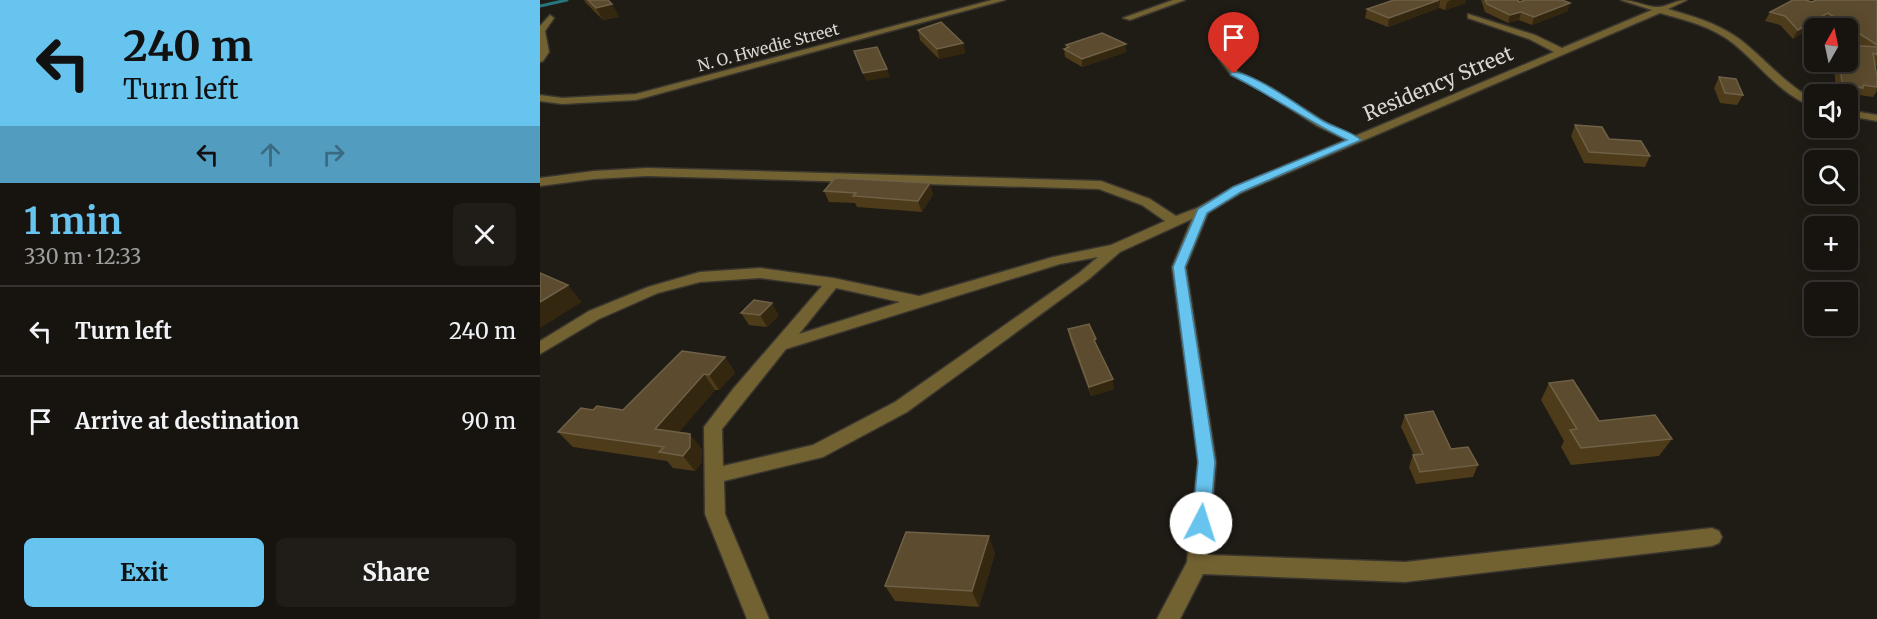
<!DOCTYPE html>
<html lang="en">
<head>
<meta charset="utf-8">
<style>
  body { margin:0; font-family:Merriweather,serif; background:#201d19; color:#f1f3f6; height:100vh; display:flex; flex-direction:column; font-size:22px; white-space:nowrap }
  * { box-sizing:border-box; margin:0 }
  p { font-size:20px; color:#9e9e9f }
  .icon { flex:none; width:33px; height:33px; fill:none; stroke:currentColor; stroke-width:2; stroke-linecap:round; stroke-linejoin:round }
  .map { position:relative; flex:1; overflow:hidden }
  .sheet { display:flex; flex-direction:column; background:#171410; width:540px }
  .sheet>* { flex:none }
  .guide { background:#67c4ef; color:#111; overflow:hidden }
  .needle { width:39px; rotate:9deg }
  .controls { position:absolute; left:1264px; top:18px; display:grid; gap:12px }
  .controls a { display:grid; place-items:center; width:54px; height:54px; border-radius:9px; background:#171410; box-shadow:0 3px 15px #0003,0 0 0 2px #363330; font-size:30px }
  .pin { position:absolute; display:grid; place-items:center; width:51px; height:51px; color:#fff; margin:-62px -26px; border-radius:50% 50% 50% 0; rotate:-45deg; box-shadow:0 0 6px #0007 }
  .pin .icon { rotate:45deg }
  .me { position:absolute; width:66px; margin:-33px; rotate:5deg; stroke-linejoin:round; filter:drop-shadow(0 0 4px #0008) }
  .turn { display:flex; align-items:center; gap:21px; height:126px; padding:0 24px; font-size:27px }
  .turn .icon { width:78px; height:78px; stroke-width:2.5 }
  .turn b { display:block; font-size:42px; line-height:51px }
  .lanes { display:flex; align-items:center; height:57px; padding:0 24px; background:#0003; justify-content:center; gap:30px; direction:ltr }
  .lanes .off { opacity:.35 }
  .round { display:grid; place-items:center; flex:none; width:63px; height:63px; border-radius:9px; background:#201d19 }
  .headline { display:flex; align-items:center; justify-content:space-between; height:102px; padding:0 24px }
  h1 { font-size:36px; font-weight:700; line-height:45px; color:#67c4ef }
  .primary-button { display:flex; gap:12px; margin-top:auto; padding:12px 24px }
  .primary-button a { flex:1; height:69px; border-radius:9px; background:#67c4ef; color:#111; font-size:24px; font-weight:700; line-height:69px; text-align:center }
  .primary-button a+a { background:#201d19; color:#f1f3f6 }
  ul { padding:0; list-style:none }
  li { display:flex; align-items:center; gap:18px; height:90px; padding:0 24px; border-top:2px solid #363330 }
  li div { flex:1 }
  li b { display:block; font-size:22px }
  li em { font-style:normal }
  main { display:flex; flex:1; min-height:0 }
  .map>svg:first-child { display:block }
  .lines { fill:none; stroke-linecap:round; stroke-linejoin:round }
  .stream { stroke:#27757d; stroke-width:3 }
  .minor-casing { stroke:#39352f; stroke-width:3 }
  .minor { fill:#726131; fill-rule:evenodd }
  .wall { fill:#4d3b1a }
  .shaded-wall { fill:#342710 }
  .building { fill:#5c4b2e; stroke:#6f6147; stroke-width:1.5 }
  .route { fill:#67c4ef; stroke:#437f9b; stroke-width:1.5 }
  .labels { text-anchor:middle; dominant-baseline:central; stroke-width:6; stroke-linejoin:round; paint-order:stroke }
  .far-street-label { font-size:16px; fill:#d9d6d2; stroke:#1f1b15 }
  .street-label { font-size:20px; fill:#d9d6d2; stroke:#1f1b15 }
</style>
</head>
<body>
<main>
<section class="sheet">
<div class="guide">
<div class="turn"><svg class="icon" aria-label="left" viewBox="0 0 24 24"><path d="M17 20v-9H6M10 6l-5 5 5 5"/></svg><div><b>240 m</b>Turn left</div></div>
<div class="lanes"><svg class="icon" aria-label="left" viewBox="0 0 24 24"><path d="M17 20v-9H6M10 6l-5 5 5 5"/></svg><svg class="icon off" aria-label="ahead" viewBox="0 0 24 24"><path d="M12 20V5M6 11l6-6 6 6"/></svg><svg class="icon off" aria-label="right" viewBox="0 0 24 24"><path d="M7 20v-9h11M14 6l5 5-5 5"/></svg></div>
</div>
<div class="headline"><div><h1>1 min</h1><p>330 m · 12:33</p></div><a class="round"><svg class="icon" aria-label="close" viewBox="0 0 24 24"><path d="M6 6l12 12M18 6L6 18"/></svg></a></div>
<ul>
<li><svg class="icon" aria-label="left" viewBox="0 0 24 24"><path d="M17 20v-9H6M10 6l-5 5 5 5"/></svg><div><b>Turn left</b></div><em>240 m</em></li>
<li><svg class="icon" aria-label="arrive" viewBox="0 0 24 24"><path d="M6 21V4h12l-3 4 3 4H6"/></svg><div><b>Arrive at destination</b></div><em>90 m</em></li>
</ul>
<div class="primary-button"><a>Exit</a><a>Share</a></div>
</section>
<div class="map">
<svg width="1337" height="619" viewBox="0 0 1337 619">
  <rect width="100%" height="100%" fill="#1f1b15"/>
  <g class="lines">
    <!-- stream -->
    <path class="stream" d="M0 6 27 0"/>
    <defs>
      <path id="minor" d="M452 0H465L96 100 22 104 0 101V95L22 98 96 94Z
        M633 0H645L590 20 583 18Z
        M1081 0C1094 0 1109 8 1119 7 1129 6 1135 0 1147 0L1128 9C1152 16 1177 23 1198 38 1225 58 1245 85 1275 100V107C1242 97 1220 65 1194 44 1173 27 1146 20 1120 13L701 193 668 213 646 267 676 462 668 555 865 562 1172 528 1179 531 1182 537 1179 543 1172 546 865 582 663 574 640 619H617L647 562 658 462 632 267 652 219 580 252 549 279 367 412 283 457 184 481 185 514 229 619H207L165 514 164 427 193 389 282 286 220 278 160 282 118 293 59 319 0 354V341L49 311 108 287 160 272 220 268 293 278 379 296 513 257 571 245 625 221 602 205 559 189 107 176 54 179 0 186V178L54 171 107 168 561 181 610 199 636 216 657 208 693 187 806 140 777 126 722 91 691 75 678 58 680 56H686L697 71 730 87 785 122 815 136 1014 52 989 39 928 18V14L995 35 1022 48 1112 10ZM558 257 539 273 355 402 273 445 183 466 182 429 246 349 520 264ZM296 288 360 302 259 334Z
        M10 15 14 18 5 31 9 52 3 61 0 62V26Z
        M1308 110 1337 115V121L1308 116Z"/>
    </defs>
    <!-- minor casing -->
    <use href="#minor" class="minor-casing"/>
    <!-- minor -->
    <use href="#minor" class="minor"/>
  </g>
  <!-- wall -->
  <path class="wall" d="M44 0H68L72 4 79 17 63 20 46 3Z
    M854 0H926V3L905 10 899 8 848 27 825 18 827 9Z
    M941 0H978L979 2 1028 11 992 25 979 20 968 23 945 12Z
    M1337 0V66L1335 65 1337 91 1333 97 1319 95 1317 98 1308 96V94H1296L1294 62H1308L1319 46 1308 39V28H1293L1283 21 1253 39 1240 25 1225 21 1230 12 1272 2Z
    M378 30 423 43 425 53 399 59 380 40Z
    M586 44V52L542 67 525 57 524 49H526V45Z
    M1179 77 1203 95 1197 105 1180 103 1174 88Z
    M1035 125 1110 156 1105 167 1044 163 1031 136Z
    M284 191 393 194 382 212 317 207 315 203 289 202Z
    M201 313 239 315 227 327 209 325Z
    M528 329 557 346 574 389 551 396 530 339Z
    M185 357 195 373 179 390H175L139 432 162 449V462L155 471 133 468 127 461 33 447 18 432 53 410H83Z
    M1009 383 1059 421 1132 439 1119 456 1031 465 1021 447 1024 441 1001 400Z
    M865 415 911 449 938 465 933 477 876 484 869 467 873 455H874L861 427Z
    M455 553 439 607 355 601 345 586Z"/>
  <!-- shaded-wall -->
  <path class="shaded-wall" d="M899 0H900L899 8 848 27 849 18Z
    M911 0H926V3L905 10 907 2Z
    M1030 3 1028 11 992 25 994 17Z
    M72 4 79 17 63 20 56 8Z
    M981 12 979 20 968 23 970 15Z
    M1288 13 1283 21 1253 39 1258 30Z
    M423 43 425 53 399 59 397 49Z
    M586 44V52L542 67V59Z
    M347 69 350 77 326 81 323 73Z
    M390 183 393 194 382 212 378 201Z
    M28 285 42 302 0 328V302Z
    M232 303 239 315 227 327 220 315Z
    M185 357 195 373 179 390 169 375Z
    M164 374 175 390 128 445 115 429Z
    M573 379 574 389 551 396 549 387Z
    M150 434 162 449V462L155 471 143 456Z
    M449 536 455 553 439 607 432 591Z"/>
  <!-- building -->
  <path class="building" d="M48 0H68L72 4 56 8Z
    M854 0H899L849 18 827 9Z
    M945 0H978L979 2 986 0H1022L1030 3 994 17 981 12 970 15 947 4Z
    M1253 0H1265L1272 2 1276 0H1337V45L1288 13 1258 30 1245 16 1230 12Z
    M401 22 423 43 397 49 378 30Z
    M562 33 586 44 542 59 524 49 529 47 526 45Z
    M1308 45 1337 47V55L1333 53 1337 77V87L1323 85V88L1302 84 1300 62H1308Z
    M337 47 347 69 323 73 314 51Z
    M1179 77 1196 79 1203 95 1185 93Z
    M1035 125 1062 127 1069 139 1101 141 1110 156 1049 152Z
    M295 178 390 183 378 201 313 196 316 193 284 191Z
    M0 273 28 285 0 302Z
    M214 300 232 303 220 315 201 313Z
    M549 324 556 339 554 340 573 379 549 387 528 329Z
    M142 351 185 357 169 375 164 374 115 429 150 434V447L143 456 119 452 124 447 18 432 41 408 53 410 57 406 83 410Z
    M1033 380 1059 421 1115 415 1132 439 1041 448 1030 430 1037 429 1009 383Z
    M893 411 911 449 928 447 938 465 880 472 873 455 883 454 865 415Z
    M366 532 449 536 432 591 345 586Z"/>
  <!-- route -->
  <path class="route" d="M691 72C711 70 764 110 783 121 795 128 811 131 821 140L701 192 667 213 660 230 645 267 675 462 670 523 667 529 661 531 655 529 652 523 658 462 633 267 658 209 693 187 807 140C767 121 731 95 691 75Z"/>
  <g class="labels">
    <!-- far-street labels -->
    <g class="far-street-label">
      <text transform="translate(228 47) rotate(-15)">N. O. Hwedie Street</text>
    </g>
    <!-- street labels -->
    <g class="street-label">
      <text transform="translate(898 83) rotate(-23)">Residency Street</text>
    </g>
  </g>
</svg>
<div class="controls">
<a><svg class="needle" viewBox="-14 -14 28 28"><path d="M0-13l5 13h-10z" fill="#e53935"/><path d="M0 13l5-13h-10z" fill="#9e9e9f"/></svg></a>
<a><svg class="icon" aria-label="sound" viewBox="0 0 24 24"><path d="M4 9h4l5-4v14l-5-4H4zM17 9q2 3 0 6"/></svg></a>
<a><svg class="icon" aria-label="search" viewBox="0 0 24 24"><circle cx="10" cy="10" r="6"/><path d="M15 15l6 6"/></svg></a>
<a>+</a>
<a>−</a>
</div>
<div class="pin" style="left:694px;top:74px;background:#d93025"><svg class="icon" aria-label="arrive" viewBox="0 0 24 24"><path d="M6 21V4h12l-3 4 3 4H6"/></svg></div>
<svg class="me" style="left:661px;top:523px" viewBox="-20 -20 40 40"><circle r="19" fill="#fff"/><path d="M0-13L10 11 0 6-10 11z" fill="#67c4ef"/></svg>
</div>
</main>
</body>
</html>
